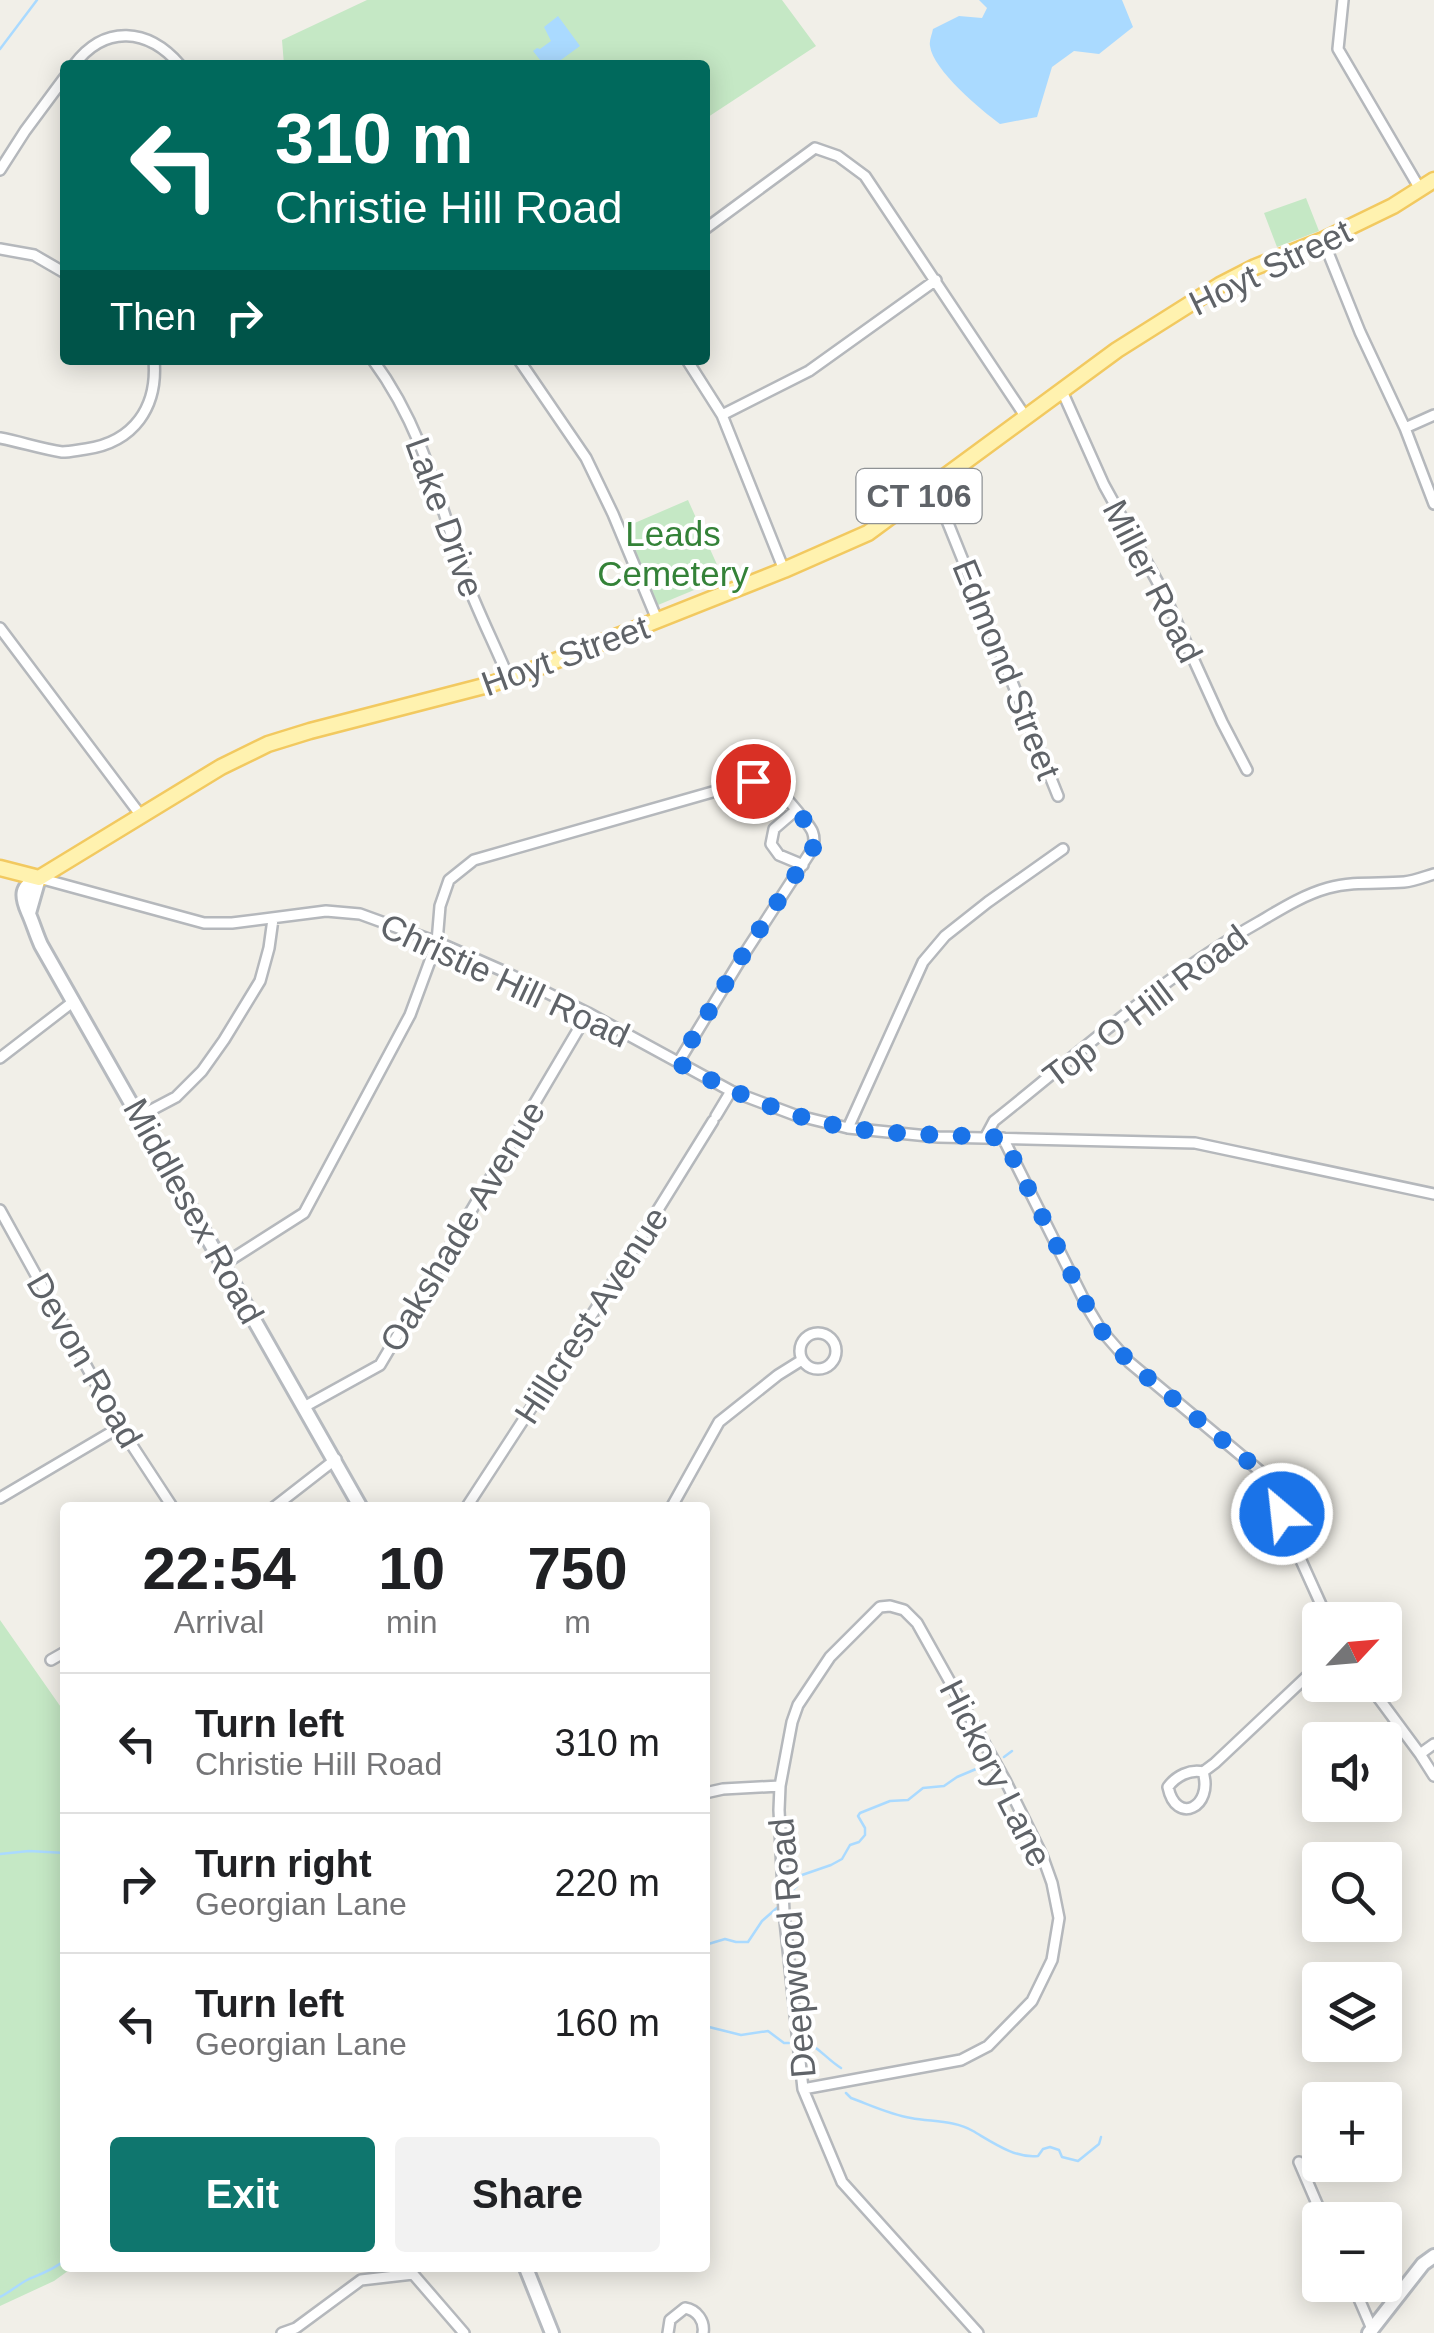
<!DOCTYPE html>
<html lang="en">
<head>
<meta charset="utf-8">
<style>
  body { margin:0; font-family:Arial,sans-serif; background:#f2f2f2; color:#202124; height:100vh; display:flex; flex-direction:column; font-size:38px; white-space:nowrap }
  * { box-sizing:border-box; margin:0 }
  p { font-size:32px; color:#757577 }
  .icon { flex:none; width:55px; height:55px; fill:none; stroke:currentColor; stroke-width:2; stroke-linecap:round; stroke-linejoin:round }
  .map { position:relative; flex:1; overflow:hidden }
  .sheet { position:absolute; left:60px; top:1502px; width:650px; height:770px; display:flex; flex-direction:column; background:#fff; border-radius:10px; box-shadow:0 5px 25px #0003 }
  .sheet>* { flex:none }
  .guide { position:absolute; left:60px; top:60px; width:650px; height:305px; border-radius:10px; box-shadow:0 5px 25px #0003; background:#00695c; color:#fff; overflow:hidden }
  .needle { width:65px; rotate:64deg }
  .controls { position:absolute; left:1302px; top:1602px; display:grid; gap:20px }
  .controls a { display:grid; place-items:center; width:100px; height:100px; border-radius:10px; background:#fff; box-shadow:0 5px 25px #0003; font-size:50px }
  .pin { position:absolute; display:grid; place-items:center; width:85px; height:85px; color:#fff; margin:-42px; border:5px solid #fff; border-radius:50%; box-shadow:0 2px 10px #0007 }
  .me { position:absolute; width:110px; margin:-55px; rotate:332deg; stroke-linejoin:round; filter:drop-shadow(0 0 8px #0008) }
  .turn { display:flex; align-items:center; gap:35px; height:210px; padding:0 50px; font-size:45px }
  .turn .icon { width:130px; height:130px; stroke-width:2.5 }
  .turn b { display:block; font-size:70px; line-height:85px }
  .then { display:flex; align-items:center; height:95px; padding:0 50px; background:#0003; gap:20px; font-size:38px }
  .eta { display:flex; justify-content:space-evenly; align-items:center; height:170px; text-align:center }
  .eta b { font-size:60px; font-weight:700; line-height:70px }
  .primary-button { display:flex; gap:20px; margin-top:auto; padding:20px 50px }
  .primary-button a { flex:1; height:115px; border-radius:10px; background:#0f766e; color:#fff; font-size:40px; font-weight:700; line-height:115px; text-align:center }
  .primary-button a+a { background:#f2f2f2; color:#202124 }
  ul { padding:0; list-style:none }
  li { display:flex; align-items:center; gap:30px; height:140px; padding:0 50px; border-top:2px solid #e0e0e0 }
  li div { flex:1 }
  li b { display:block; font-size:38px }
  li em { font-style:normal }
  .map>svg:first-child { display:block }
  .green { fill:#c5e8c5 }
  .water { fill:#aadaff }
  .lines { fill:none; stroke-linecap:round; stroke-linejoin:round }
  .stream { stroke:#aadaff; stroke-width:2.5 }
  .street-casing { stroke:#b5b8bc; stroke-width:14 }
  .secondary-casing { stroke:#b6babf; stroke-width:18 }
  .primary-casing { stroke:#f2c960; stroke-width:19 }
  .street { stroke:#fff; stroke-width:9 }
  .secondary { stroke:#fff; stroke-width:12 }
  .primary { stroke:#fff2af; stroke-width:14 }
  .route { stroke:#1a73e8; stroke-width:18; stroke-dasharray:0 32.4 }
  .labels { text-anchor:middle; dominant-baseline:central; stroke-width:8; stroke-linejoin:round; paint-order:stroke }
  .shield { fill:#fff; stroke:#8f9295; stroke-width:2.5 }
  .shield-label { font-size:32px; font-weight:bold; fill:#5f6368 }
  .street-label { font-size:35px; fill:#5f6368; stroke:#fff }
  .park-label { font-size:35px; fill:#348238; stroke:#fff }
</style>
</head>
<body>
<div class="map">
<svg width="1434" height="2333" viewBox="0 0 1434 2333">
  <rect width="100%" height="100%" fill="#f1efe8"/>
  <!-- green -->
  <path class="green" d="M367 0H782L816 46 705 119V65H284L282 40Z
    M1306 198 1319 231 1277 247 1264 213Z
    M688 500 723 578 658 605 623 528Z
    M0 1620 65 1713V2268H72L54 2281 0 2306Z"/>
  <!-- water -->
  <path class="water" d="M979 0H1122L1133 27 1099 54 1074 51 1052 67 1037 117 1000 124C981 110 933 70 930 46 929 40 932 35 933 29L959 16 982 18 987 8Z
    M558 16 580 46 554 65H544L533 51 537 48 540 49 551 41 544 27Z"/>
  <g class="lines">
    <!-- stream -->
    <path class="stream" d="M0 49 37 0
      M1004 1757 1012 1751
      M0 1854 29 1851 65 1853
      M789 1893 797 1886 802 1875 831 1865 842 1859 850 1845 859 1842 865 1835V1828L858 1816 860 1813 890 1801 908 1800 923 1788 944 1786 957 1777 988 1764
      M705 1945 725 1939 736 1942H748L762 1921 778 1907
      M705 2026 741 2035 768 2031 784 2043H789
      M806 2042C816 2045 829 2061 841 2068
      M846 2093 851 2098C870 2105 891 2115 911 2118 932 2122 954 2120 973 2131 992 2142 1016 2159 1038 2156L1043 2149 1050 2147 1059 2150 1062 2157 1078 2161 1099 2144 1101 2137
      M0 2297C10 2292 19 2284 29 2279 41 2274 55 2269 65 2260"/>
    <defs>
      <path id="street" d="M1343 0 1338 49 1420 189
        M74 65C105 24 148 28 180 65
        M0 170 25 131 65 77
        M705 229 815 148 838 156 865 176 1025 416
        M1323 240 1360 332 1405 428
        M0 249 34 255 65 273
        M373 360C421 425 438 496 463 572 476 608 494 643 509 679
        M519 360 586 458 613 514 658 622
        M687 360 722 415 784 570
        M1062 391 1104 485 1162 590 1222 722 1247 770
        M722 415 809 371 936 280
        M1434 415 1405 428 1434 504
        M0 438C21 442 42 449 62 452 70 452 78 450 86 449 134 442 158 407 154 360
        M933 486 1058 796
        M0 628 142 817
        M796 810 774 829 771 844 779 855 803 865
        M39 878 204 923H232L326 911 360 914 437 942 503 971 588 1013 731 1091 795 1115 848 1128 938 1137 1195 1143 1434 1194
        M0 1058 74 1001
        M140 1116 176 1097 202 1071 224 1040 260 981 269 948 273 919
        M716 1116 731 1091
        M848 1128 923 962 945 936 988 902 1063 849
        M986 1136 994 1121C1080 1053 1163 976 1259 922 1281 909 1303 895 1328 888 1353 881 1379 884 1404 882 1414 881 1424 877 1434 874
        M1003 1138 1089 1310 1101 1330 1129 1362 1261 1472 1328 1620
        M0 1210 120 1427 173 1508
        M224 1264 304 1213 410 1015 437 942 440 906 449 880 474 860 751 781C778 785 782 793 798 812 808 826 817 830 813 848L741 959 678 1063
        M800 1351a18 18 0 1 1 36 0a18 18 0 1 1-36 0Z
        M304 1407 380 1365 588 1013
        M0 1498 120 1427
        M273 1508 336 1459
        M466 1508 610 1287 713 1121
        M671 1508 719 1422 778 1375 802 1360
        M51 1660 65 1652
        M1369 1685 1420 1754 1434 1776
        M1420 1754 1434 1744
        M1203 1772C1214 1807 1176 1826 1168 1787 1176 1776 1190 1769 1203 1772L1215 1763 1320 1664
        M705 1793 723 1789 780 1786
        M803 2089 961 2060 988 2046 1032 2001 1052 1960 1059 1918 1052 1883 1042 1855 1006 1782 917 1623 904 1610 890 1606 880 1607 830 1657 798 1705 792 1722 780 1786 779 1810 784 1912 803 2089 842 2182 978 2333
        M1299 2162 1324 2220
        M1353 2285 1372 2329
        M282 2333 296 2328 361 2280 413 2274 464 2333
        M668 2333 670 2320 685 2308C697 2310 705 2321 703 2333"/>
      <path id="secondary" d="M39 878C20 886 21 896 28 912 33 923 36 934 41 945L361 1508
        M29 913 39 878
        M526 2268 552 2333
        M1369 2333 1423 2264 1434 2256"/>
      <path id="primary" d="M0 868 39 878 221 767 268 744 310 731 488 685 527 672 784 570 868 533 1117 350 1220 285 1255 267 1323 240 1393 206 1434 180"/>
    </defs>
    <!-- street casing -->
    <use href="#street" class="street-casing"/>
    <!-- secondary casing -->
    <use href="#secondary" class="secondary-casing"/>
    <!-- primary casing -->
    <use href="#primary" class="primary-casing"/>
    <!-- street -->
    <use href="#street" class="street"/>
    <!-- secondary -->
    <use href="#secondary" class="secondary"/>
    <!-- primary -->
    <use href="#primary" class="primary"/>
  </g>
  <g class="lines">
    <!-- route -->
    <path class="route" d="M753 781C779 787 782 793 798 813 809 826 817 830 813 848L741 958 678 1063C732 1092 789 1118 850 1128 901 1136 952 1134 1003 1138L1089 1310 1101 1330 1129 1362 1261 1472 1282 1514"/>
  </g>
  <g class="labels">
    <!-- shield labels -->
    <rect class="shield" x="856.5" y="469" width="125" height="54" rx="8"/>
    <g class="shield-label">
      <text x="919" y="496">CT 106</text>
    </g>
    <!-- street labels -->
    <g class="street-label">
      <text transform="translate(1270 267) rotate(-26)">Hoyt Street</text>
      <text transform="translate(445 517) rotate(70)">Lake Drive</text>
      <text transform="translate(1153 581) rotate(63)">Miller Road</text>
      <text transform="translate(565 655) rotate(-20)">Hoyt Street</text>
      <text transform="translate(1007 669) rotate(68)">Edmond Street</text>
      <text transform="translate(505 980) rotate(25)">Christie Hill Road</text>
      <text transform="translate(1145 1006) rotate(-37)">Top O Hill Road</text>
      <text transform="translate(194 1211) rotate(61)">Middlesex Road</text>
      <text transform="translate(462 1226) rotate(-59)">Oakshade Avenue</text>
      <text transform="translate(591 1315) rotate(-57)">Hillcrest Avenue</text>
      <text transform="translate(85 1360) rotate(60)">Devon Road</text>
      <text transform="translate(996 1773) rotate(63)">Hickory Lane</text>
      <text transform="translate(792 1948) rotate(-95)">Deepwood Road</text>
    </g>
    <!-- park labels -->
    <g class="park-label">
      <text x="673" y="533">Leads<tspan x="673" dy="40">Cemetery</tspan></text>
    </g>
  </g>
</svg>
<div class="controls">
<a><svg class="needle" viewBox="-14 -14 28 28"><path d="M0-13l5 13h-10z" fill="#e53935"/><path d="M0 13l5-13h-10z" fill="#757577"/></svg></a>
<a><svg class="icon" aria-label="sound" viewBox="0 0 24 24"><path d="M4 9h4l5-4v14l-5-4H4zM17 9q2 3 0 6"/></svg></a>
<a><svg class="icon" aria-label="search" viewBox="0 0 24 24"><circle cx="10" cy="10" r="6"/><path d="M15 15l6 6"/></svg></a>
<a><svg class="icon" aria-label="layers" viewBox="0 0 24 24"><path d="M12 4l9 5-9 5-9-5zM3 14l9 5 9-5"/></svg></a>
<a>+</a>
<a>−</a>
</div>
<div class="pin" style="left:753px;top:781px;background:#d93025"><svg class="icon" aria-label="arrive" viewBox="0 0 24 24"><path d="M6 21V4h12l-3 4 3 4H6"/></svg></div>
<svg class="me" style="left:1282px;top:1514px" viewBox="-20 -20 40 40"><circle r="17" fill="#1a73e8" stroke="#fff" stroke-width="3"/><path d="M0-11L8 9 0 5-8 9z" fill="#fff"/></svg>
<div class="guide">
<div class="turn"><svg class="icon" aria-label="left" viewBox="0 0 24 24"><path d="M17 20v-9H6M10 6l-5 5 5 5"/></svg><div><b>310 m</b>Christie Hill Road</div></div>
<div class="then">Then<svg class="icon" aria-label="right" viewBox="0 0 24 24"><path d="M7 20v-9h11M14 6l5 5-5 5"/></svg></div>
</div>
<section class="sheet">
<div class="eta">
<div><b>22:54</b><p>Arrival</p></div>
<div><b>10</b><p>min</p></div>
<div><b>750</b><p>m</p></div>
</div>
<ul>
<li><svg class="icon" aria-label="left" viewBox="0 0 24 24"><path d="M17 20v-9H6M10 6l-5 5 5 5"/></svg><div><b>Turn left</b><p>Christie Hill Road</p></div><em>310 m</em></li>
<li><svg class="icon" aria-label="right" viewBox="0 0 24 24"><path d="M7 20v-9h11M14 6l5 5-5 5"/></svg><div><b>Turn right</b><p>Georgian Lane</p></div><em>220 m</em></li>
<li><svg class="icon" aria-label="left" viewBox="0 0 24 24"><path d="M17 20v-9H6M10 6l-5 5 5 5"/></svg><div><b>Turn left</b><p>Georgian Lane</p></div><em>160 m</em></li>
</ul>
<div class="primary-button"><a>Exit</a><a>Share</a></div>
</section>
</div>
</body>
</html>
